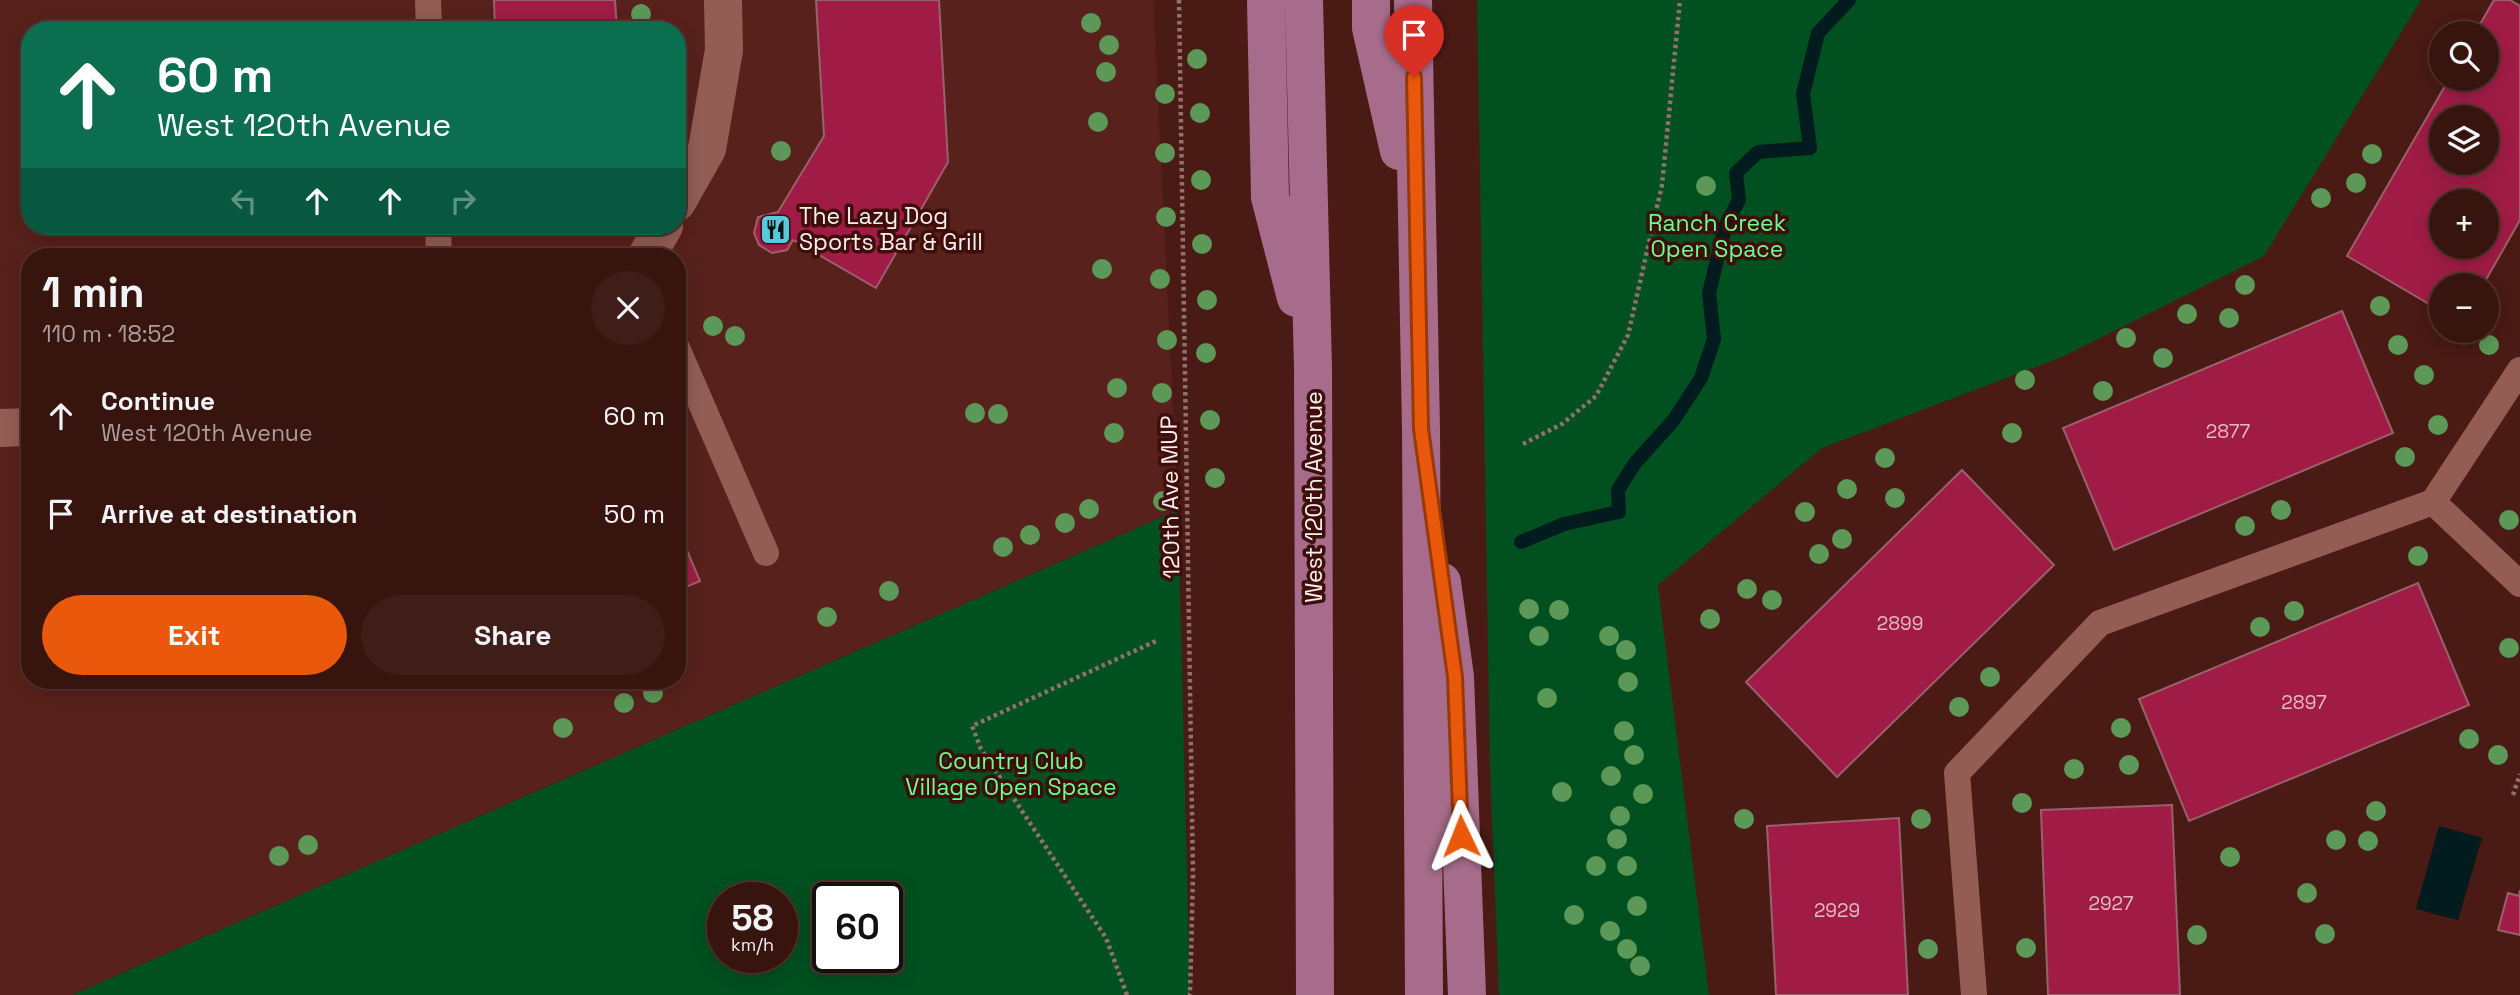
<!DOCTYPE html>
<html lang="en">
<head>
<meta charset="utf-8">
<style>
  body { margin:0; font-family:"Space Grotesk",sans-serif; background:#3f1d18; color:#f1f3f6; height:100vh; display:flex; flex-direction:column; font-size:26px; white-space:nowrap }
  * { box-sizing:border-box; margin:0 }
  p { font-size:23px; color:#ab9e9e }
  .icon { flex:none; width:38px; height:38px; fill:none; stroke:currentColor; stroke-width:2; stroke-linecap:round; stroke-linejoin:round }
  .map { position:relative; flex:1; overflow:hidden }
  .panel { position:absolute; left:21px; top:248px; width:665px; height:441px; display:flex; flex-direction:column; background:#38140f; border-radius:28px; box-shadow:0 4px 18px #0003,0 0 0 2px #52332f }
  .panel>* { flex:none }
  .guide { position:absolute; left:21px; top:21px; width:665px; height:214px; border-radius:28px; box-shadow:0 4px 18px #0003,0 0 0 2px #52332f; background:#0b6e4f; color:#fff; overflow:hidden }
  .tools { position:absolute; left:2429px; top:21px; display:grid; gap:14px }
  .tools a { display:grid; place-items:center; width:70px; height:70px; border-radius:50%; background:#38140f; box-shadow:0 4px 18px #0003,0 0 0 2px #52332f; font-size:35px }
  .speed { position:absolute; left:707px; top:882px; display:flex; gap:14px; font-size:35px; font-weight:700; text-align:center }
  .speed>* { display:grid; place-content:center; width:91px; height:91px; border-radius:50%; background:#38140f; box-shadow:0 4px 18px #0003,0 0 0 2px #52332f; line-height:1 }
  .speed small { font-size:18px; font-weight:400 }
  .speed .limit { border:4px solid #111; border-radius:10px; background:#fff; color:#111 }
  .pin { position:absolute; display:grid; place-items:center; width:60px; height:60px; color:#fff; margin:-72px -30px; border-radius:50% 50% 50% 0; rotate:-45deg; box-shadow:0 0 7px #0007 }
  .pin .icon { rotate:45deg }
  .me { position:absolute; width:77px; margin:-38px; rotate:358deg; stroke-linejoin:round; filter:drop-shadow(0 0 5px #0008) }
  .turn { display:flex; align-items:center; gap:24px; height:147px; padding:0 21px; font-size:32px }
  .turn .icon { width:91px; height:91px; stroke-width:2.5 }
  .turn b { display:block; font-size:49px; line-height:60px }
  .lanes { display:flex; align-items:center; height:66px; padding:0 21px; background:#0003; justify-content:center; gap:35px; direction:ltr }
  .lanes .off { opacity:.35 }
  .round { display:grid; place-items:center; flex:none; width:74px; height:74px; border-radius:37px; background:#3f1d18 }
  .summary { display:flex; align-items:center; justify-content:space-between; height:119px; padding:0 21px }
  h1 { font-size:42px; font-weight:600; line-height:52px }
  .button { display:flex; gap:14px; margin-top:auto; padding:14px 21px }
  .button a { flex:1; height:80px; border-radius:42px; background:#ea580c; color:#fff; font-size:28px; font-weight:600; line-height:80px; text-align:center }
  .button a+a { background:#3f1d18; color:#f1f3f6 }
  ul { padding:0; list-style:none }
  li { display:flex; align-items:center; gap:21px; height:98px; padding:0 21px }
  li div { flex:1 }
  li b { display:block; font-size:26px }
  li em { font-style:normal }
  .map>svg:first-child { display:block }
  .built { fill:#58211b; fill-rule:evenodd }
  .green { fill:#01501f; fill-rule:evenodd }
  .water { fill:#011b1f }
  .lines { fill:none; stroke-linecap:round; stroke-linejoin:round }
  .stream { stroke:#011b1f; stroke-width:14 }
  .building { fill:#a01c46; stroke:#9a616b; stroke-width:2; fill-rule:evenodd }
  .path { stroke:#92706b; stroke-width:4.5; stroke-dasharray:3.5 3.5; stroke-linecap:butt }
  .lane { stroke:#945d54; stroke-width:26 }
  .street { stroke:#945d54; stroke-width:38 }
  .primary { stroke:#a76c8b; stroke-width:38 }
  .tree { fill:#5c9858 }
  .route-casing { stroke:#983908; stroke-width:18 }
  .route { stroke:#ea580c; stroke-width:12 }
  .labels { text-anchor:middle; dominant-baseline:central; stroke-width:7; stroke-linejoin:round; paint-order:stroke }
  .number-label { font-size:19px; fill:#e4bac2 }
  .poi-label { font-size:23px; fill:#fbeeec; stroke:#3e0f0a; text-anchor:start }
  .park-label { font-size:23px; fill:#6bff90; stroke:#3e0f0a }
  .street-label { font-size:23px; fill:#fbeeec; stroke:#3e0f0a }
</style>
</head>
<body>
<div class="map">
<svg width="2520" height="995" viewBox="0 0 2520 995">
  <rect width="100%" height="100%" fill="#4a1a14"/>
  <!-- built -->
  <path class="built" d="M0 0H1153L1178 510 72 995H0ZM30 30H677V226H30ZM30 257H677V681H30Z"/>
  <!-- green -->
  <path class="green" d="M1477 0H2421L2264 256 2062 357 1822 448 1658 585 1709 995H1499L1490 768Z
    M1178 510 1190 995H72ZM723 898H782V957H723ZM828 898H887V957H828Z"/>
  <!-- water -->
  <path class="water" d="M2439 826 2482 838 2458 920 2416 909Z"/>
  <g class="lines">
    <!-- stream -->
    <path class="stream" d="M1521 542 1564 524 1619 512 1618 490 1635 463 1673 421 1701 378 1714 339 1709 293 1725 227 1739 200 1736 173 1758 152 1810 148 1803 94 1818 33 1849 0"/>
  </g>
  <!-- building -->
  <path class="building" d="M494 0H615L617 30H495Z
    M816 0H939L948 162 876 288 793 240 787 250 772 253 759 245 754 233 758 217 778 212 824 136Z
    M2494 0H2510L2520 6V220L2483 285H2441V311L2347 256 2449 79H2487V33H2475ZM2441 117H2487V163H2441ZM2441 201H2487V247H2441Z
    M2342 311 2393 433 2114 550 2063 428Z
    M1962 470 2054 565 1837 777 1746 682Z
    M677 527 700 581 677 591Z
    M2418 583 2469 705 2189 821 2139 699Z
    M2172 805 2180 995H2048L2041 810Z
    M1899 818 1908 995H1776L1767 826Z
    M2520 890V935L2498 930 2508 893 2519 896Z"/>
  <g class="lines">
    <!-- path -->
    <path class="path" d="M1179 0 1193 875 1190 995H1187
      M1523 444 1562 424 1596 396 1628 335 1662 185 1680 0
      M2513 795 2520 774
      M1127 995 1106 938 981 749 972 726 1156 641"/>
    <!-- lane -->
    <path class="lane" d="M428 0 429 30
      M438 226 439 257
      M677 348 766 553
      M2433 502 2520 584
      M1974 995 1957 773 2100 623 2433 502 2520 370"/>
    <!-- street -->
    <path class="street" d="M677 202 707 149 724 50 723 0
      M646 257 664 226
      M0 428 30 427"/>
    <!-- primary -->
    <path class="primary" d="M1266 0 1270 197 1296 298
      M1304 0 1313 368 1315 995
      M1371 0V28L1399 151
      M1413 0 1421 430 1424 995
      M1442 582 1455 677 1467 995"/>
  </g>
  <!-- trees -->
  <g class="tree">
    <circle cx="641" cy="14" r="10"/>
    <circle cx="1091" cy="23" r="10"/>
    <circle cx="1109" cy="45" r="10"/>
    <circle cx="1197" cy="59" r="10"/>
    <circle cx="1106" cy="72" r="10"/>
    <circle cx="1165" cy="94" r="10"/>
    <circle cx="1200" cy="113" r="10"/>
    <circle cx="1098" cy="122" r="10"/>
    <circle cx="781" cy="151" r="10"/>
    <circle cx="1165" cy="153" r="10"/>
    <circle cx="2372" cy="154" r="10"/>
    <circle cx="1201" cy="180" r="10"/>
    <circle cx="2356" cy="183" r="10"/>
    <circle cx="1706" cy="186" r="10"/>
    <circle cx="2321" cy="198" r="10"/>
    <circle cx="1166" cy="217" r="10"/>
    <circle cx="1202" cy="244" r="10"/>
    <circle cx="1102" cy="269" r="10"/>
    <circle cx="1160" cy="279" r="10"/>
    <circle cx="2245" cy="285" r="10"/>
    <circle cx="1207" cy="300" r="10"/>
    <circle cx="2380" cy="306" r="10"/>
    <circle cx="2187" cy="314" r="10"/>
    <circle cx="2229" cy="318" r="10"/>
    <circle cx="713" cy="326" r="10"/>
    <circle cx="735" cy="336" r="10"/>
    <circle cx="2126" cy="338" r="10"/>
    <circle cx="1167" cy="340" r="10"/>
    <circle cx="2398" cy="345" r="10"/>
    <circle cx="2489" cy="345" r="10"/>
    <circle cx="1206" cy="353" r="10"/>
    <circle cx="2163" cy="358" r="10"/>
    <circle cx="2424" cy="375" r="10"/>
    <circle cx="2025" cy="380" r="10"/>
    <circle cx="1117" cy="388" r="10"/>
    <circle cx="2103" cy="391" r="10"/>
    <circle cx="1162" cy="393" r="10"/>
    <circle cx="975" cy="413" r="10"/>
    <circle cx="998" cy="414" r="10"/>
    <circle cx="1210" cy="420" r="10"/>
    <circle cx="2438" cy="425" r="10"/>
    <circle cx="1114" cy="433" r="10"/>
    <circle cx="2012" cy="433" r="10"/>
    <circle cx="2405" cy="457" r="10"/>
    <circle cx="1885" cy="458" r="10"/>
    <circle cx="1215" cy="478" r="10"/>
    <circle cx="1847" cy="489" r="10"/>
    <circle cx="1895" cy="498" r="10"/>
    <circle cx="1163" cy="501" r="10"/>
    <circle cx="1089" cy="509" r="10"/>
    <circle cx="2281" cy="510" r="10"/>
    <circle cx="1805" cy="512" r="10"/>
    <circle cx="2509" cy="520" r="10"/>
    <circle cx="1065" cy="523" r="10"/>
    <circle cx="2245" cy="526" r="10"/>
    <circle cx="1030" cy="535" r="10"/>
    <circle cx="1842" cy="539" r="10"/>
    <circle cx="1003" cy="547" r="10"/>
    <circle cx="1819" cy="554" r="10"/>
    <circle cx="2418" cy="556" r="10"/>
    <circle cx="1747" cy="589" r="10"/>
    <circle cx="889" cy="591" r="10"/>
    <circle cx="1772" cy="600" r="10"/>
    <circle cx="1529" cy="609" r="10"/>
    <circle cx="1559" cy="610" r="10"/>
    <circle cx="2294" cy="611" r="10"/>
    <circle cx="827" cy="617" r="10"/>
    <circle cx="1710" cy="619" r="10"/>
    <circle cx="2260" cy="627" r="10"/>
    <circle cx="1539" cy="636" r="10"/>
    <circle cx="1609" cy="636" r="10"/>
    <circle cx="2509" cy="648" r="10"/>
    <circle cx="1626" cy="650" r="10"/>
    <circle cx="1990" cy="677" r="10"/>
    <circle cx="1628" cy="682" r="10"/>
    <circle cx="653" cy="693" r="10"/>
    <circle cx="1547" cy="698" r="10"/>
    <circle cx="624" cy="703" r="10"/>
    <circle cx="1959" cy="707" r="10"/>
    <circle cx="563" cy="728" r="10"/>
    <circle cx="2121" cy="728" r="10"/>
    <circle cx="1624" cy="731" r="10"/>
    <circle cx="2469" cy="739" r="10"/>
    <circle cx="1634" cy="755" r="10"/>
    <circle cx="2498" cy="755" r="10"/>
    <circle cx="2129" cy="765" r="10"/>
    <circle cx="2074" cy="769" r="10"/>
    <circle cx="1611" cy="776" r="10"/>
    <circle cx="1562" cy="792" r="10"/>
    <circle cx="1643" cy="794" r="10"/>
    <circle cx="2022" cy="803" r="10"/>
    <circle cx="2376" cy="811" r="10"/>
    <circle cx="1620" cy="816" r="10"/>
    <circle cx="1744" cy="819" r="10"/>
    <circle cx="1921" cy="819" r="10"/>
    <circle cx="1617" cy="839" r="10"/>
    <circle cx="2336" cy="840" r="10"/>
    <circle cx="2368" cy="841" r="10"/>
    <circle cx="308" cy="845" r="10"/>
    <circle cx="279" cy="856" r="10"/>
    <circle cx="2230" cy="857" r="10"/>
    <circle cx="1596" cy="866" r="10"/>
    <circle cx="1627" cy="866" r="10"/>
    <circle cx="2307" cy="893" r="10"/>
    <circle cx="1637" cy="906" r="10"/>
    <circle cx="1574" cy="915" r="10"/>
    <circle cx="1610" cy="931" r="10"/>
    <circle cx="2325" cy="934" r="10"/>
    <circle cx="2197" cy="935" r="10"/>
    <circle cx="2026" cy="948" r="10"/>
    <circle cx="1627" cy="949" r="10"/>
    <circle cx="1928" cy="949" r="10"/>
    <circle cx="1640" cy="966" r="10"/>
  </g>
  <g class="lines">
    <defs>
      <path id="route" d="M1414 77 1421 429 1455 677 1461 836"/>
    </defs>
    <!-- route casing -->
    <use href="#route" class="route-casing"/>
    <!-- route -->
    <use href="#route" class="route"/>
  </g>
  <!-- icons -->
  <defs>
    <symbol id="restaurant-square" viewBox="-11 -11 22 22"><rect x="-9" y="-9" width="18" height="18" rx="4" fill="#54cadc" stroke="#3e0f0a"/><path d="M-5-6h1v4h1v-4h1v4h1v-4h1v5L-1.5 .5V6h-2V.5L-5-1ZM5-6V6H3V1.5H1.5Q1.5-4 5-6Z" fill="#111"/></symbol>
  </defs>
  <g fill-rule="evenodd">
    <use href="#restaurant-square" x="758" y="212" width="35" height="35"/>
  </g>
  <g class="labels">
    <!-- number labels -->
    <g class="number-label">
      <text x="2228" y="431">2877</text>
      <text x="1900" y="623">2899</text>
      <text x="2304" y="702">2897</text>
      <text x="2111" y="903">2927</text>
      <text x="1837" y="910">2929</text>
    </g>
    <!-- poi labels -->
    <g class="poi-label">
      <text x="799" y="216">The Lazy Dog<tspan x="799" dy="26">Sports Bar &amp; Grill</tspan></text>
    </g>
    <!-- park labels -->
    <g class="park-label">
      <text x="1717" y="223">Ranch Creek<tspan x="1717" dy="26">Open Space</tspan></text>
      <text x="1011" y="761">Country Club<tspan x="1011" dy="26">Village Open Space</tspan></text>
    </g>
    <!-- street labels -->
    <g class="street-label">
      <text transform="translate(1170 497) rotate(-91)">120th Ave MUP</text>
      <text transform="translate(1314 497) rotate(-90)">West 120th Avenue</text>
    </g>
  </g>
</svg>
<div class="tools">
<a><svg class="icon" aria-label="search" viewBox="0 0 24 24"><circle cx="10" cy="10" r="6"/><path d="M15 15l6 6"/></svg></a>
<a><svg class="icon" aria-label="layers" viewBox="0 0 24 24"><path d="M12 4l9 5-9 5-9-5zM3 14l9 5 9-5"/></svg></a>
<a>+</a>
<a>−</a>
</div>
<div class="speed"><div>58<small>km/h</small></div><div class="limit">60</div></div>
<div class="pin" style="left:1414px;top:77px;background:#d93025"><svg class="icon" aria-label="arrive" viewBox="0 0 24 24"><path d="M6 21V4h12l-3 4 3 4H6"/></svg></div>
<svg class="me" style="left:1461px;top:836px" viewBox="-20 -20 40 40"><path d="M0-17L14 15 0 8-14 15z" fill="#ea580c" stroke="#fff" stroke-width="4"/></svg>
<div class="guide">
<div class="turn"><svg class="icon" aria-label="ahead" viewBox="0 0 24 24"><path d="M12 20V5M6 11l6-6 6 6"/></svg><div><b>60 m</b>West 120th Avenue</div></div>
<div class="lanes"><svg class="icon off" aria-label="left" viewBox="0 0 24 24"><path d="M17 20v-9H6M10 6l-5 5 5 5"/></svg><svg class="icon" aria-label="ahead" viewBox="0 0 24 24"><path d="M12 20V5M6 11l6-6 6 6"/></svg><svg class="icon" aria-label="ahead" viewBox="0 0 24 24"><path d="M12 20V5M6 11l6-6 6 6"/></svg><svg class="icon off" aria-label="right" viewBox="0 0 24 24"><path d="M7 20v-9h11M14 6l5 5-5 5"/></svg></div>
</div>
<section class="panel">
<div class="summary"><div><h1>1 min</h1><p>110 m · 18:52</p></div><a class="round"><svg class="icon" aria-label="close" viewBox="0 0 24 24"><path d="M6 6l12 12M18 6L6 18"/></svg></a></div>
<ul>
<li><svg class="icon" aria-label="ahead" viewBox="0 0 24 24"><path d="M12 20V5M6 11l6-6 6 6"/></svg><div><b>Continue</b><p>West 120th Avenue</p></div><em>60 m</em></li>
<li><svg class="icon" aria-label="arrive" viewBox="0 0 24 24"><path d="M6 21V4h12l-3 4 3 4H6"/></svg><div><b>Arrive at destination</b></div><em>50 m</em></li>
</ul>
<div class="button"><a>Exit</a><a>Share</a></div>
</section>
</div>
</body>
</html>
